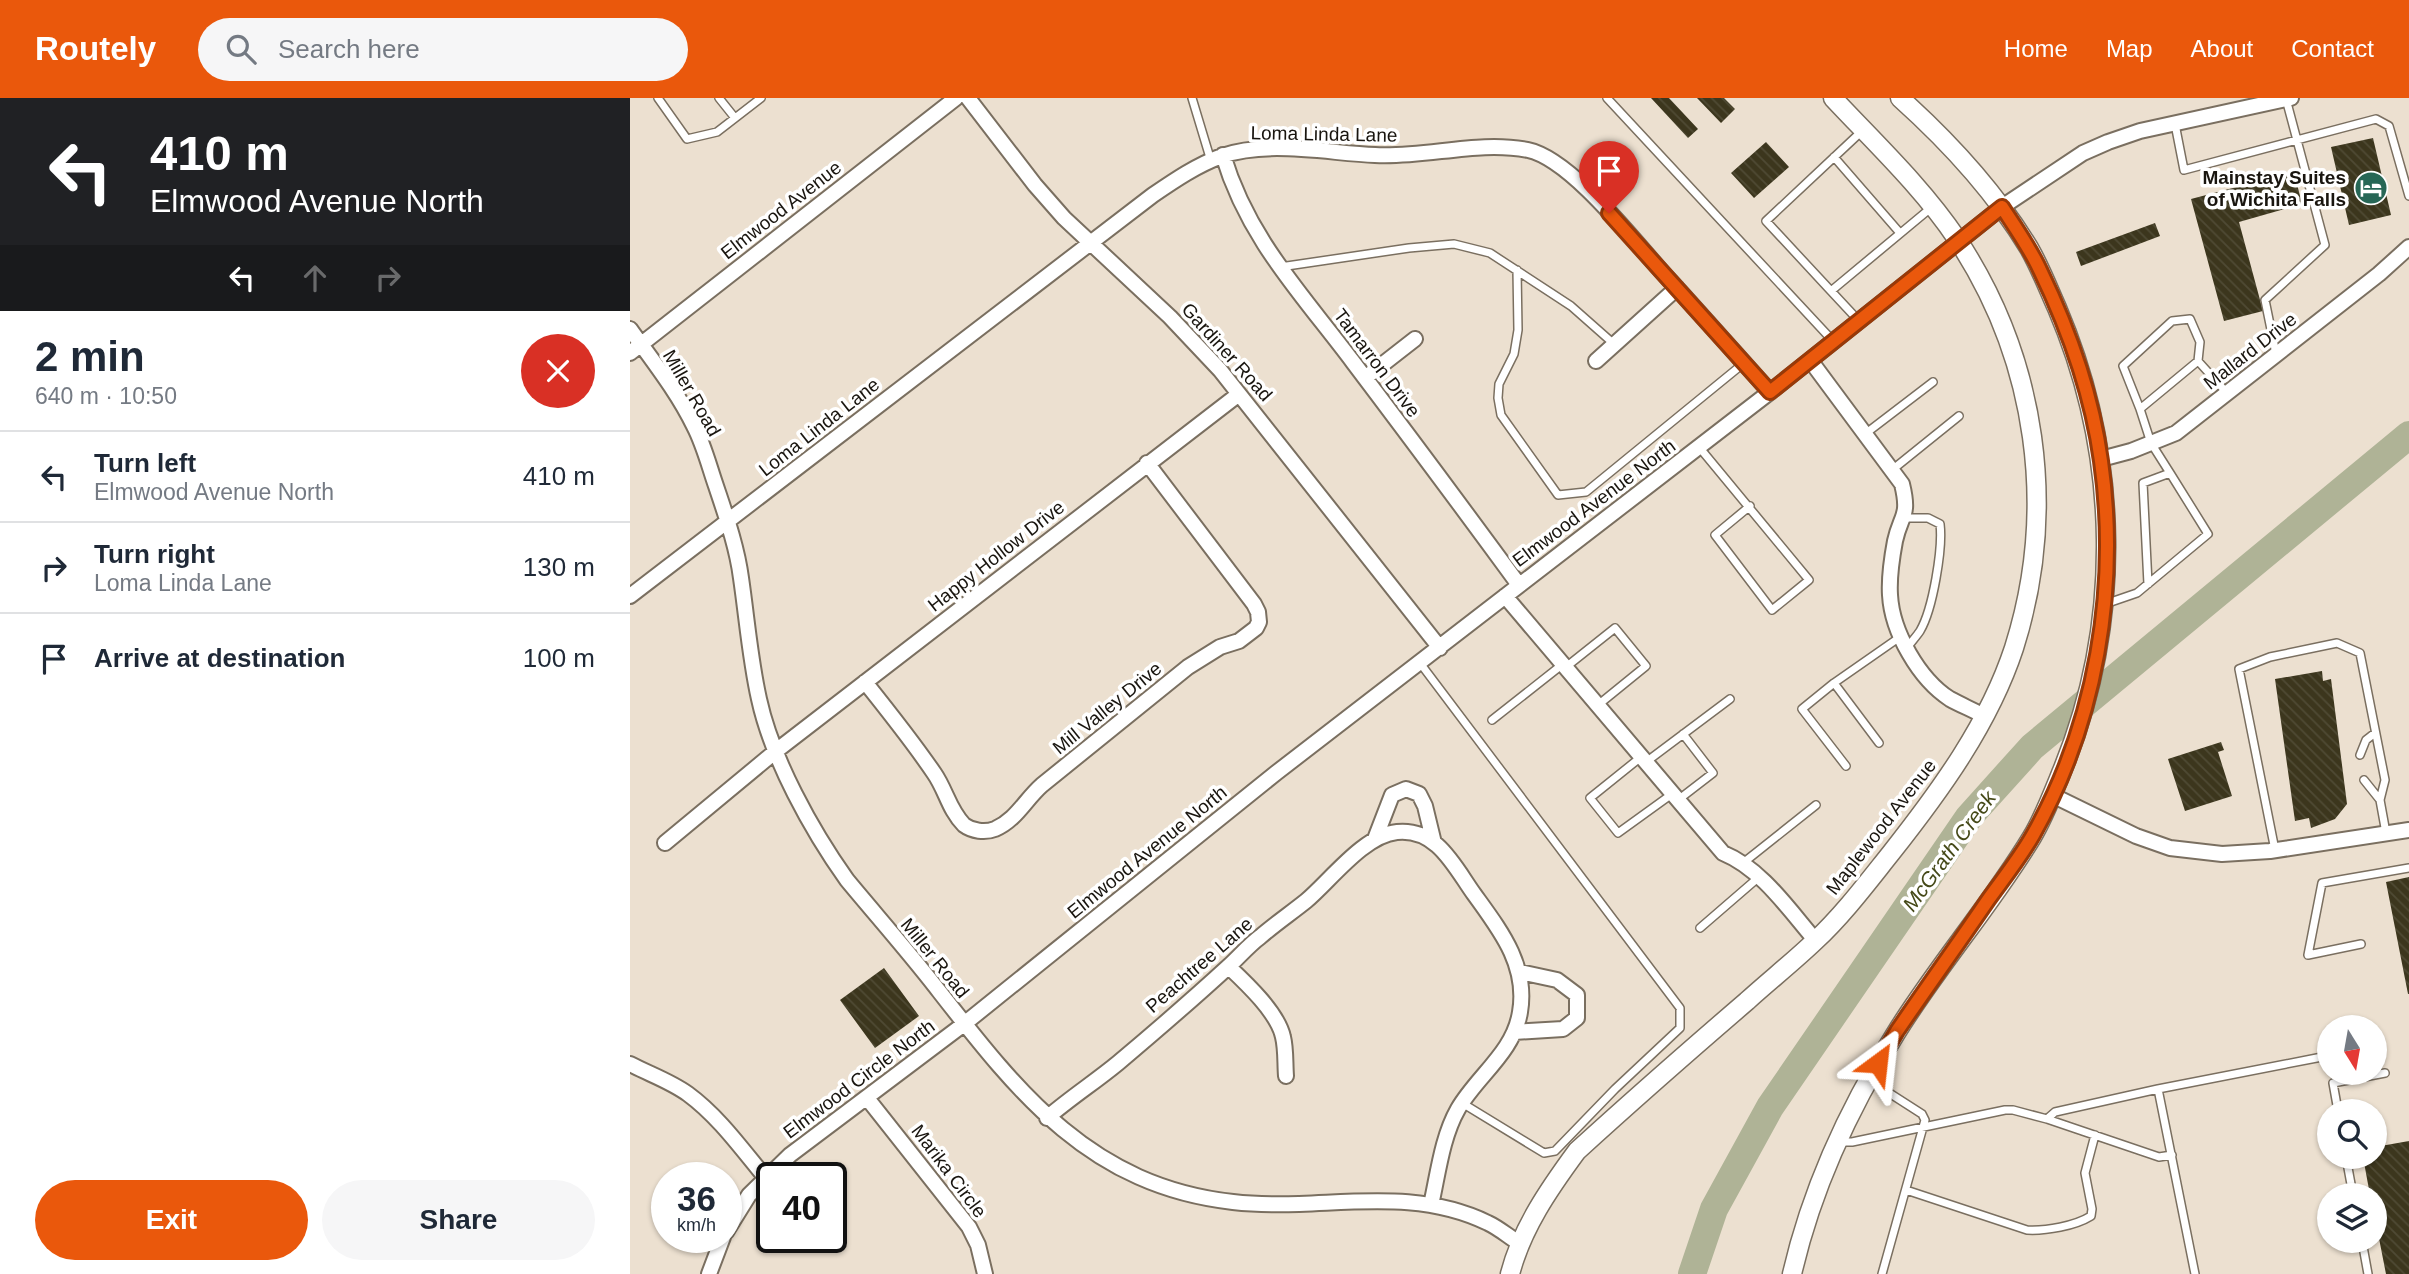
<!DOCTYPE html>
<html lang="en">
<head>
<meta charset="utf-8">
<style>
  body { margin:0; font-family:Helvetica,sans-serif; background:#f6f6f7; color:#1f2937; height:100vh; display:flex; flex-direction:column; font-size:26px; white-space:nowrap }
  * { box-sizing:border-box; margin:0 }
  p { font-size:23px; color:#747a83 }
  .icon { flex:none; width:38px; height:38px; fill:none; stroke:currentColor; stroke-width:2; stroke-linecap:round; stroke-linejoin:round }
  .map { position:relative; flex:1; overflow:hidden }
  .sheet { display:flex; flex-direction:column; background:#fff; width:630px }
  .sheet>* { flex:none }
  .top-card { background:#202124; color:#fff; overflow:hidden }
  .needle { width:46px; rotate:169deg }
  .tools { position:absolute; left:1687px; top:917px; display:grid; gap:14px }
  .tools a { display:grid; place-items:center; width:70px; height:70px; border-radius:50%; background:#fff; box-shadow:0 2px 5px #0004; font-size:35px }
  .speed { position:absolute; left:21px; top:1064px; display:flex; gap:14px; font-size:35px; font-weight:700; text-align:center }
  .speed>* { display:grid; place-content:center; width:91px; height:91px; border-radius:50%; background:#fff; box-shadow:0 2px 5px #0004; line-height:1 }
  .speed small { font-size:18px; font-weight:400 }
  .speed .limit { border:4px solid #111; border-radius:10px; background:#fff; color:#111 }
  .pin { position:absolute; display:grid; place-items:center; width:60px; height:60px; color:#fff; margin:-72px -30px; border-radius:50% 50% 50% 0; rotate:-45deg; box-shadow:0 0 7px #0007 }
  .pin .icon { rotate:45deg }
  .me { position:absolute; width:77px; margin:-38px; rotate:30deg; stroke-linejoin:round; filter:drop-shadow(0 0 5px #0008) }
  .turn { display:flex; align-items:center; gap:24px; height:147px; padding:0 35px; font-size:32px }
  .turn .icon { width:91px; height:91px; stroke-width:2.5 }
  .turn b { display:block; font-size:49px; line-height:60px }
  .lanes { display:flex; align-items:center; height:66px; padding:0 35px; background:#0003; justify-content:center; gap:35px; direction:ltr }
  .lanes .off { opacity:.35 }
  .round { display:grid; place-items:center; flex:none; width:74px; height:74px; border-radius:37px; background:#f6f6f7 }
  .headline { display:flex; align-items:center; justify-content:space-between; height:119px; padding:0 35px }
  h1 { font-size:42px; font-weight:700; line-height:52px }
  .button { display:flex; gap:14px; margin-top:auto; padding:14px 35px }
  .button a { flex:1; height:80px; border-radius:42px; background:#ea580c; color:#fff; font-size:28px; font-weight:700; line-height:80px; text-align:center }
  .button a+a { background:#f6f6f7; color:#1f2937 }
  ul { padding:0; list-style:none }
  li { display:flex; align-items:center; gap:21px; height:91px; padding:0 35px; border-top:2px solid #e0e1e3 }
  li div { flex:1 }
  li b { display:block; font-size:26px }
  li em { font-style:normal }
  header { display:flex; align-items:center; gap:42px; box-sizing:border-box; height:98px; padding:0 35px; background:#ea580c; color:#fff }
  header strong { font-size:33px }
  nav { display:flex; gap:38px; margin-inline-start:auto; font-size:24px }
  .search { width:490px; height:63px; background:#f6f6f7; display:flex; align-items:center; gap:18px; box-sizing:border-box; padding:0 24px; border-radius:38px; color:#747a83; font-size:26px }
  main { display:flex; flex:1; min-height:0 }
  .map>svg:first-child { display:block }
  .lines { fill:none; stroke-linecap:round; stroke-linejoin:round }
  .river { stroke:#afb396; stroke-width:28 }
  .building { fill:url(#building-back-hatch) }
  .service-casing { stroke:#7a6f60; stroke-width:10 }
  .minor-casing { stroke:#7a6f60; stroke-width:18 }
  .tertiary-casing { stroke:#7a6f60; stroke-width:21 }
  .service { stroke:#fff; stroke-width:7 }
  .minor { stroke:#fff; stroke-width:14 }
  .tertiary { stroke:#fff; stroke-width:18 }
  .route-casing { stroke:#983908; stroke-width:18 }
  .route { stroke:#ea580c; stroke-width:12 }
  .labels { text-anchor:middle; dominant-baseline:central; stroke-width:7; stroke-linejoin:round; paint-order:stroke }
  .street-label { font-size:19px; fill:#19150f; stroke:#fff }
  .poi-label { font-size:19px; font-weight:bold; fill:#19150f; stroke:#fff; text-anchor:end }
  .water-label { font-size:21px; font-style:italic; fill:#454918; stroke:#fff }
</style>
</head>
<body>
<header>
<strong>Routely</strong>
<div class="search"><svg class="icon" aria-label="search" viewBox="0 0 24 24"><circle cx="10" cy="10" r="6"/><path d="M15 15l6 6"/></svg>Search here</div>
<nav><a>Home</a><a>Map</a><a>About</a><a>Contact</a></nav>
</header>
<main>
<section class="sheet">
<div class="top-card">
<div class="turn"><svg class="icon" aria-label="left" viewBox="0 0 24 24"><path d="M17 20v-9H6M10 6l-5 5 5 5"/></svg><div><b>410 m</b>Elmwood Avenue North</div></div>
<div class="lanes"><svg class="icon" aria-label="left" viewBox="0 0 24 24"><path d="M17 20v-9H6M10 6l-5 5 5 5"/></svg><svg class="icon off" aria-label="ahead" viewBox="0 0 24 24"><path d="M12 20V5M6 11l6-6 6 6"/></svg><svg class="icon off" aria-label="right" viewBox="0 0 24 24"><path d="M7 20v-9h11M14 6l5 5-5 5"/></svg></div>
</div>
<div class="headline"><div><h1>2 min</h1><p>640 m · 10:50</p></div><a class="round" style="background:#d93025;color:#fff"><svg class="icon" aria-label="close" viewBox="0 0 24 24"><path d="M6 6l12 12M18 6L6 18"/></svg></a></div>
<ul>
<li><svg class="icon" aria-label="left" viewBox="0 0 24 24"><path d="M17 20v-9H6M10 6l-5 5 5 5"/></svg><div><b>Turn left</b><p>Elmwood Avenue North</p></div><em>410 m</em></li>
<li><svg class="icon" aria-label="right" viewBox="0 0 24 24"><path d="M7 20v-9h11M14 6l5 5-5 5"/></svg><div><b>Turn right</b><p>Loma Linda Lane</p></div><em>130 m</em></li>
<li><svg class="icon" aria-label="arrive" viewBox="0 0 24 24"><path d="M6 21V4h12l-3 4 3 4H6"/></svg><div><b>Arrive at destination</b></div><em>100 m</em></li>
</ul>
<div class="button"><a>Exit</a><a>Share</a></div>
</section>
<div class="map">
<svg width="1779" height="1176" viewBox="0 0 1779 1176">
  <defs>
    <pattern id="building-back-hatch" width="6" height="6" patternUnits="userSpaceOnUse" patternTransform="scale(1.75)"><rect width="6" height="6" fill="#3c361d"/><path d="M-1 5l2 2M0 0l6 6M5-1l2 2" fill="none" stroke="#4f4a34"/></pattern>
  </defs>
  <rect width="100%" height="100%" fill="#ece0d0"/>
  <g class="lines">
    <!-- river -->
    <path class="river" d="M1062 1176 1084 1111 1140 1009 1339 719 1402 649 1779 337"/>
  </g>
  <!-- building -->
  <path class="building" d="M1021 0H1039L1068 31 1058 40Z
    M1067 0H1094L1105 11 1091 25Z
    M1743 40 1761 117 1719 127 1701 49Z
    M1136 44 1159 69 1124 100 1101 75Z
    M1664 74 1672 106 1609 124 1633 213 1594 223 1561 101Z
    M1525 125 1530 138 1451 168 1446 154Z
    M1692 573 1693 583 1701 581 1717 706 1705 721 1681 730 1679 720 1665 723 1645 581Z
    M1591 644 1594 652 1588 654 1602 698 1555 713 1538 661Z
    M1779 779V896H1778L1756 784Z
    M254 870 289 918 245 950 210 902Z
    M1779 1043V1176H1756L1745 1120V1097H1740L1733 1059H1745V1049Z"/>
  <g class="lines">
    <defs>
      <path id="service" d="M28 0 57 41 87 34 131 0
        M89 0 105 20
        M562 0 581 63
        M977 0 1203 243
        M1545 26 1554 72 1746 21 1759 28 1779 98
        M1204 59 1270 135
        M650 169 779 150 824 146 860 155 941 208 984 246
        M887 172 888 232 884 256 869 286 868 300 871 317 928 397 956 394 1114 265
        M1201 193 1136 123 1232 33
        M1229 223 1201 193 1302 109
        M1646 256 1635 202 1695 147 1656 1
        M1510 311 1493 268 1542 223 1560 221 1570 244 1568 263
        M1235 336 1303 284
        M1069 349 1179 482 1142 512 1085 437 1120 408
        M1262 372 1329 318
        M1540 375 1521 345 1510 311 1568 263 1597 295
        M1275 420H1298L1310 426C1313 450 1303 511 1290 533 1286 539 1281 544 1277 550
        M1475 506 1507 495 1578 436 1540 375 1513 385 1518 486
        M790 565 1050 910V930L985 991 925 1053 914 1055 832 1005
        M936 569 985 530 1016 568 968 607
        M1204 585 1249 645
        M862 622 933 566
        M1730 657 1736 642 1745 635
        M1011 659 960 700 988 735 1042 696
        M1016 664 1100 601
        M1216 668 1172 611 1204 585 1270 539
        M1734 682 1750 702
        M1048 702 1083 675 1053 636
        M1645 752 1609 571 1640 559 1707 545 1730 555 1755 682 1750 702 1756 735
        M1113 765 1186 707
        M1070 830 1129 779
        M1731 846 1678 857 1692 785 1779 770
        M1239 982 1292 1016 1295 1022 1252 1176
        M1528 991 1697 958
        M1708 1013 1703 985 1755 975
        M1417 1021 1529 1059 1542 1057
        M1210 1044H1222L1375 1012H1383L1417 1021 1425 1014 1528 991 1565 1176
        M1716 1059 1723 1097
        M1276 1092 1397 1132C1416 1133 1445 1128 1461 1118L1462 1111 1455 1075 1465 1037
        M1732 1143 1738 1176"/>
      <path id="minor" d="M338 0 405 87 434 120 540 219 590 272 810 550
        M593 57C618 141 672 196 723 264 779 338 834 412 889 487
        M0 231C22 262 47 293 64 328 74 347 79 368 86 388 96 418 107 449 111 480 117 521 120 561 129 601 142 661 182 733 217 782 246 817 277 852 305 888 387 993 459 1088 603 1104 689 1114 776 1085 858 1125 869 1130 879 1139 889 1145
        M0 255 326 0
        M1180 262 1272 386C1280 419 1271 416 1265 443 1262 459 1259 481 1260 497 1262 534 1289 581 1320 601 1331 607 1343 612 1354 618
        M966 263 1047 190
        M735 280 785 241
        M1471 361 1501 353 1546 335 1749 176 1779 149
        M0 498 523 97C545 82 567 67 592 58 637 42 698 55 745 57 796 60 848 42 898 52 941 61 1004 143 1034 176 1070 215 1105 255 1140 294
        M875 498 1093 755C1132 771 1159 812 1186 843
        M235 584C259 614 283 644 304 675 316 692 319 712 334 727 342 733 355 735 365 731 386 722 395 702 412 687L558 569 590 549 609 543 626 530 629 524 628 514 624 506 517 365
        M1422 697 1506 738 1540 750 1592 756 1640 753 1779 732
        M745 741 762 697 776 691 789 696 795 708 803 741
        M35 745 146 653 609 296
        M599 869C616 885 648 915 653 939 656 951 655 965 656 978
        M884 934 933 931 947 920V897L927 882 890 874
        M0 966C19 976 40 983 58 996 88 1018 111 1050 135 1079
        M237 1000 339 1129 348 1147 355 1176
        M417 1020C440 1000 465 984 488 965 526 933 563 901 599 868 610 858 619 847 630 839 645 826 661 815 676 803 700 783 734 737 767 734 807 730 824 768 844 796 870 832 898 867 890 914 884 954 847 978 828 1011 812 1039 808 1076 801 1107
        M96 1134 119 1097 160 1057 334 926 646 675 1140 294 1372 109 1453 55 1478 44 1510 33 1661 0
        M79 1176 93 1139"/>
      <path id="tertiary" d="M880 1176C892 1130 919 1091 947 1053 1003 1002 1060 952 1117 903 1139 883 1163 864 1185 843 1213 817 1237 785 1261 755 1310 693 1359 626 1384 550 1428 411 1407 262 1327 141 1292 89 1245 45 1203 0
        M1162 1176C1182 1089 1219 1010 1266 935 1308 867 1361 807 1402 739 1414 719 1423 695 1432 673 1493 524 1490 358 1427 210 1418 190 1410 169 1399 150 1365 94 1319 44 1270 0"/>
    </defs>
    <!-- service casing -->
    <use href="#service" class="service-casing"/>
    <!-- minor casing -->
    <use href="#minor" class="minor-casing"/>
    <!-- tertiary casing -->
    <use href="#tertiary" class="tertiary-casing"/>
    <!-- service -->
    <use href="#service" class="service"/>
    <!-- minor -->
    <use href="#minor" class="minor"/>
    <!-- tertiary -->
    <use href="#tertiary" class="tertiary"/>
  </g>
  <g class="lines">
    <defs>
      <path id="route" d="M979 115 1140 294 1372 109C1385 129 1400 150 1410 172 1439 232 1462 297 1471 363 1489 489 1466 625 1403 737 1390 760 1373 781 1358 802 1328 846 1297 889 1267 933L1248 965"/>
    </defs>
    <!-- route casing -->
    <use href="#route" class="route-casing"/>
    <!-- route -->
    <use href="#route" class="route"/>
  </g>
  <!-- icons -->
  <defs>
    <symbol id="hotel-disc" viewBox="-11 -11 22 22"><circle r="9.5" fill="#276756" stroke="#fff"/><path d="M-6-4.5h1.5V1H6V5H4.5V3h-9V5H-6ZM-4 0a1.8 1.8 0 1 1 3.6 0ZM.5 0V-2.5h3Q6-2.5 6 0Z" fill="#fff"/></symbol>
  </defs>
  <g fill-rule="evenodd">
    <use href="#hotel-disc" x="1722" y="71" width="38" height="38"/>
  </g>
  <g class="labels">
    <!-- street labels -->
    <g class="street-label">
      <text transform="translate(694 36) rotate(1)">Loma Linda Lane</text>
      <text transform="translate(151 112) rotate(-38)">Elmwood Avenue</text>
      <text transform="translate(1620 253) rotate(-38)">Mallard Drive</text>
      <text transform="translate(597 254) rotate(48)">Gardiner Road</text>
      <text transform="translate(747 265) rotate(53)">Tamarron Drive</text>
      <text transform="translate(62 295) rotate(60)">Miller Road</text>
      <text transform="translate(189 329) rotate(-38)">Loma Linda Lane</text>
      <text transform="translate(964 405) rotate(-37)">Elmwood Avenue North</text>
      <text transform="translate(366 458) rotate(-38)">Happy Hollow Drive</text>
      <text transform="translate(477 610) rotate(-39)">Mill Valley Drive</text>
      <text transform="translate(1251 729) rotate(-52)">Maplewood Avenue</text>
      <text transform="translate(517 754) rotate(-39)">Elmwood Avenue North</text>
      <text transform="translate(305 860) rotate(51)">Miller Road</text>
      <text transform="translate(569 867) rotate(-41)">Peachtree Lane</text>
      <text transform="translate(229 981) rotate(-37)">Elmwood Circle North</text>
      <text transform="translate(319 1073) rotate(53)">Marika Circle</text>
    </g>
    <!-- poi labels -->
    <g class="poi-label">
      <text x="1716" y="79">Mainstay Suites<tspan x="1716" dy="22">of Wichita Falls</tspan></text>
    </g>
    <!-- water labels -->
    <g class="water-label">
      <text transform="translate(1319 753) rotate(-54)">McGrath Creek</text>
    </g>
  </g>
</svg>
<div class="tools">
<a><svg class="needle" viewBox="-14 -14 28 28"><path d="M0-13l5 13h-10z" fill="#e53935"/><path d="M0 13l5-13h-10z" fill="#747a83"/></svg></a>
<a><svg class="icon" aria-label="search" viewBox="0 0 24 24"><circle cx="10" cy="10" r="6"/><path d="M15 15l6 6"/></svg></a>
<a><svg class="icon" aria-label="layers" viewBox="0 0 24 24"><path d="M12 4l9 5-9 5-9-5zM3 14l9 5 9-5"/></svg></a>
</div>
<div class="speed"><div>36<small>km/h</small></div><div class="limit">40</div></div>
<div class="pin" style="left:979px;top:115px;background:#d93025"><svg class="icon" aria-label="arrive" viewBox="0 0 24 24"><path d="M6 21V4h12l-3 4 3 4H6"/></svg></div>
<svg class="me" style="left:1248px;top:965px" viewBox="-20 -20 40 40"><path d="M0-17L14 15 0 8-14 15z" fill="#ea580c" stroke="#fff" stroke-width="4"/></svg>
</div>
</main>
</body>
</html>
